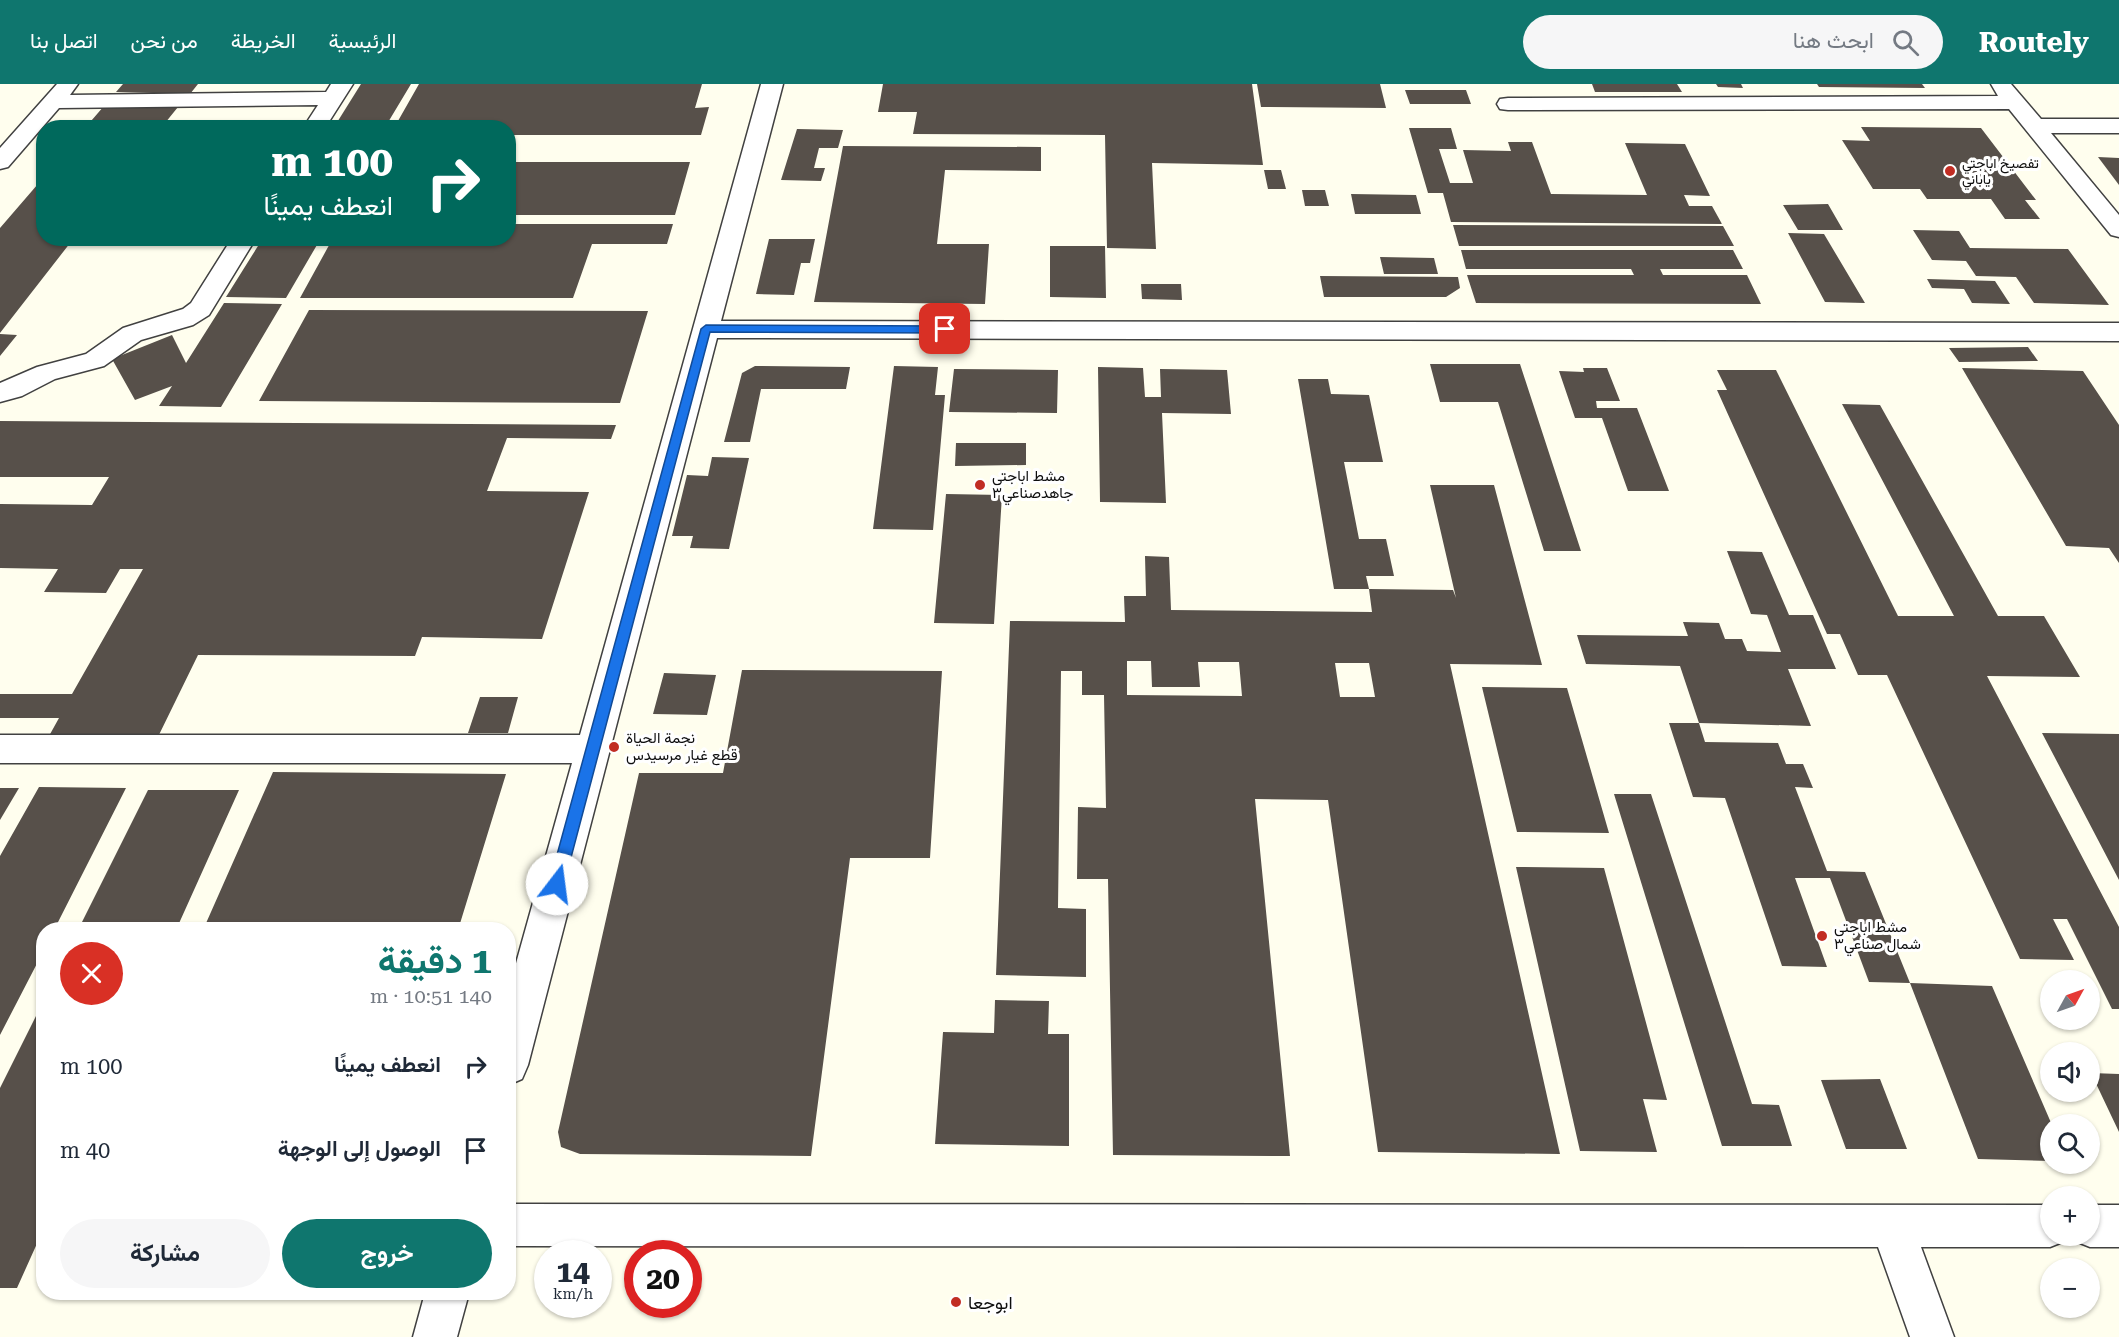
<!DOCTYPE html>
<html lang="ar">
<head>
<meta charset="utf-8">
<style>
  body { margin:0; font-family:"Roboto Serif",Vazirmatn,serif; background:#f6f6f7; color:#1f2937; direction:rtl; height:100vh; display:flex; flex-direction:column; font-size:22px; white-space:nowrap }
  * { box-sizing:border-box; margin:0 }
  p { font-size:20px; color:#747a83 }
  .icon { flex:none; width:33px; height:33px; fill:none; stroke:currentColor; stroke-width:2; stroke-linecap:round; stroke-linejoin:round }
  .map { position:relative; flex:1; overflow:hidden; direction:ltr }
  .sheet { position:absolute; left:36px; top:838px; width:480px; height:378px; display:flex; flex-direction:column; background:#fff; border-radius:24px; box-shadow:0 2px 4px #0004; direction:rtl }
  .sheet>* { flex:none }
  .top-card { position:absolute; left:36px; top:36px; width:480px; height:126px; border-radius:24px; box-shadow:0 2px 4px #0004; direction:rtl; background:#00695c; color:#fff; overflow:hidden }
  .needle { width:39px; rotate:50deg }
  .fabs { position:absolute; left:2040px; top:886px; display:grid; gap:12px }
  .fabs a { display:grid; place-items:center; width:60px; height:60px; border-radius:50%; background:#fff; box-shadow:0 2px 4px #0004; font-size:30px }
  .speed { position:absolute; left:534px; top:1156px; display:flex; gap:12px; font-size:30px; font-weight:700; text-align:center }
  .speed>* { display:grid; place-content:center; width:78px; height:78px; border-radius:50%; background:#fff; box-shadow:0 2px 4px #0004; line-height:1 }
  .speed small { font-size:15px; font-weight:400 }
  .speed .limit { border:9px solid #d22; background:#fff; color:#111 }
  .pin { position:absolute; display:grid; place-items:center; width:51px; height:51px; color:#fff; margin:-26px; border-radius:12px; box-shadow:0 3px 9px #0006 }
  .me { position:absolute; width:66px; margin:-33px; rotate:15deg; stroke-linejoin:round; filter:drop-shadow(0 0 4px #0008) }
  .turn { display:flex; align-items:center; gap:21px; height:126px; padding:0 24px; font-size:27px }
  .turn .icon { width:78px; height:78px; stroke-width:2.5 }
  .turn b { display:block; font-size:42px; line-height:51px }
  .round { display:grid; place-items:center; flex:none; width:63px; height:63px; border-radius:32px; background:#f6f6f7 }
  .summary { display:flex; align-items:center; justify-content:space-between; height:102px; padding:0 24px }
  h1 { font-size:36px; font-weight:700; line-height:45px; color:#0f766e }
  .cta { display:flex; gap:12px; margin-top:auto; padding:12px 24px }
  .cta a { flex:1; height:69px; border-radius:36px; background:#0f766e; color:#fff; font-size:24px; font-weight:700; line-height:69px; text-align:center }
  .cta a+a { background:#f6f6f7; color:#1f2937 }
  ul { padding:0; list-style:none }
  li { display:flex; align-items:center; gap:18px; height:84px; padding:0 24px }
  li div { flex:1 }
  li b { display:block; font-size:22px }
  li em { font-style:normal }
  header { display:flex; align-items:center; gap:36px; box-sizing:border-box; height:84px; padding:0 30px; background:#0f766e; color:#fff }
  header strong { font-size:28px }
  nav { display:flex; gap:33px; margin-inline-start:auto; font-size:21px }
  .search { width:420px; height:54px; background:#f6f6f7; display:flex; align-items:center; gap:15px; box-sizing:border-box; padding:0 21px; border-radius:33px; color:#747a83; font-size:22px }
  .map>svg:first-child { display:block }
  .building { fill:#57504a; fill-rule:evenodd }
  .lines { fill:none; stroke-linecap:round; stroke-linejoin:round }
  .minor-casing { stroke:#414141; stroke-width:3 }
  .minor { fill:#fff; fill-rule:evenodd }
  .route { fill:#1a73e8; stroke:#114b97; stroke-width:1.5 }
  .poi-dot { fill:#c12d23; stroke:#fff; stroke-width:2 }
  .labels { text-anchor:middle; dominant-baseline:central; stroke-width:6; stroke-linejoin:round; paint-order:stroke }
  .far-poi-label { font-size:14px; fill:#0e0e0e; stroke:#fff; text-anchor:start }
  .poi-label { font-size:15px; fill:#0e0e0e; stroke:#fff; text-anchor:start }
  .near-poi-label { font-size:18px; fill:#0e0e0e; stroke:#fff; text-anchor:start }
</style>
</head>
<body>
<header>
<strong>Routely</strong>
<div class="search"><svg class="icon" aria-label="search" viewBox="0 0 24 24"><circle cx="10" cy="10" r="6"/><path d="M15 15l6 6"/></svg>ابحث هنا</div>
<nav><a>الرئيسية</a><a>الخريطة</a><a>من نحن</a><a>اتصل بنا</a></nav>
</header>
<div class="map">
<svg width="2119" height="1253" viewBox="0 0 2119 1253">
  <rect width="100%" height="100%" fill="#fffeee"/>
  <!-- building -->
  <path class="building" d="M123 0H198L190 10 116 8Z
    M361 0H411L387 40H336Z
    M419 0H702L695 24 709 23 701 51H511L508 57V44H394Z
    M883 0H1252L1263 81 1152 79 1156 165 1107 164 1105 51 913 50 917 28H878Z
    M1257 0H1380L1386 24 1261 23Z
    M1592 0H1677L1682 8H1595Z
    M1716 0H1741L1743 4 1718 3Z
    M1817 0H1922L1925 4 1819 3Z
    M1405 6H1466L1471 20H1410Z
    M104 22 178 23 161 44H85Z
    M1861 43 1981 44 2036 116H2025L2040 135H2005L1991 115H1927L1920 105H1873L1842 56 1870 57Z
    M1409 44H1451L1457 65H1439L1450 99H1473L1463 66 1511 67 1508 58H1532L1551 110 1647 111 1625 59 1685 60 1710 112 1684 111 1689 122H1712L1722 140 1451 138 1443 109H1428Z
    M797 45 843 46 838 64H819L814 84H825L821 97 781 96Z
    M843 62 1041 63V87L945 86 937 160H989L985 220 814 218Z
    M2098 73 2119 74V101Z
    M508 78H690L675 131H508Z
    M1264 86H1281L1286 105H1268Z
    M44 93V154H74L0 249V144Z
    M1302 106H1325L1329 122H1305Z
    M1351 110 1416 111 1421 130H1355Z
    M1828 120 1843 146H1798L1783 121Z
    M508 140H673L667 160H592L573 214H300L333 154H508Z
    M1453 141 1723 142 1734 162H1459Z
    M1913 146 1959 147 1970 164 2068 165 2109 221 2034 219 2016 193 1976 192 1966 177 1932 176Z
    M1788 149 1824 150 1865 219 1825 218Z
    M263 154H321L286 214 226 213Z
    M769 155H815L810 179H801L794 211 756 210Z
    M1050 162H1105L1106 214 1050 213Z
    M1461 166H1733L1743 185H1660L1663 191H1747L1761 220 1476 219 1467 191H1634L1631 185H1466Z
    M1380 173 1434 174 1438 190H1384Z
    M1320 192 1458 193 1460 204 1446 213H1324Z
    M1927 195 1995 197 2010 220 1972 219 1964 205 1932 204Z
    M1141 200H1181L1182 216 1142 215Z
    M224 219 282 220 221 323 159 322 172 302 135 316 112 275 172 251 186 279Z
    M309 226 648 227 620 319 259 317Z
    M0 250 17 251 0 272Z
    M2028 263 2038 277 1959 278 1949 264Z
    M1430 280H1520L1581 467H1544L1498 318H1440Z
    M755 282 850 283 846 305H761L750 358H724L742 289Z
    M894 282 938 283 935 311H945L933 446 873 445Z
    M1098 283 1143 284 1145 313H1161L1160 285 1227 286 1231 330 1162 329 1166 419 1100 418Z
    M1583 284H1607L1620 317H1596L1597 324H1637L1669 407H1628L1602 334H1575L1559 287 1584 288Z
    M1962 284 2083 287 2119 341V479L2109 464 2066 462Z
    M954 285 1058 286 1057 329 949 328Z
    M1717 286H1776L1898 532H1954L1842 320 1880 321 1998 532H2044L2080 593 1987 592 2119 843V925H2112L2067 835H2053L2074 876 2020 875 1887 591H1858L1840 550H1827L1717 306H1727Z
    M1298 295H1328L1331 310 1369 311 1383 378H1344L1359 455H1386L1394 492H1366L1369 505H1334Z
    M0 337 616 341 611 355 507 354 487 407 589 408 542 555 422 553 415 572 198 571 154 661H44L59 634H0V610H72L143 485H120L106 509 44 508 58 485 0 484V420L92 421 109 393H0Z
    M956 359H1026V381L955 382Z
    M712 373 749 374 729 465 690 464 693 452H672L687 391 708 392Z
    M1430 401H1494L1542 581 1450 580 1560 1070 1378 1068 1328 716 1255 715 1290 1072 1113 1071 1108 795H1077L1078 723 1106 724 1104 611H1082V587H1061L1058 824 1086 825V893L996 891 1010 537 1125 538 1124 512H1146L1145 472 1169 473 1171 526 1372 528 1369 505 1453 506 1456 514ZM1127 577H1151L1152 603H1200L1198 578H1239L1242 612 1127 611ZM1335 579H1369L1375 613H1340Z
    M946 410 1002 411 994 540 934 539Z
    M1727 467 1762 468 1789 531H1813L1836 585H1788L1811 642 1699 639 1680 582 1586 580 1577 551 1688 552 1683 538 1719 539 1725 555H1742L1747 567 1781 568 1767 531 1751 530Z
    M742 586 942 587 930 774H850L811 1072 580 1070 561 1063 558 1048 639 689H723Z
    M664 589 716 591 707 631 653 630Z
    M1482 603 1567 604 1609 749 1517 748Z
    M480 613H518L508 649H468Z
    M1669 639H1699L1705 658 1778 659 1786 680H1803L1813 704 1795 703 1827 787 1865 788 1910 899 1869 898 1830 794H1795L1827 883 1782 882 1725 714 1693 713Z
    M2042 649 2119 650V796Z
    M273 688 506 690 458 846H203Z
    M39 703 126 704 54 846H44V866L0 951V772Z
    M0 704H19L0 736Z
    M148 706H239L176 846H78Z
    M1614 710H1651L1752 1020 1779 1021 1792 1062H1722Z
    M1516 783 1604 784 1667 1016 1643 1015 1657 1068 1580 1067Z
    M1910 899 1992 902 2052 1041 2050 1077 1978 1075Z
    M44 916V1144L17 1204H0V1004Z
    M995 916 1049 917 1048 950H1069V1062L935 1060 943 948 994 949Z
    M2091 989 2119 990V1048Z
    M1880 995 1907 1065H1846L1821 996Z"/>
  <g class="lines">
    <defs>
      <path id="minor" d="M57 0H78L70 11 326 8 331 0H353L325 44H303L318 21 59 24 8 83 0 85V64Z
        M761 0H783L721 237 2119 239V257L717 254 528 981 522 995 508 1001V908L572 679H0V651H580Z
        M1991 0H2011L2041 35H2119V49H2051L2119 131V153L2111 151 2009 25 1508 26 1500 25 1497 20 1500 15 1508 14 1998 12Z
        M232 154H256L209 231 193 241 141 256 104 282 55 295 22 312 0 318V299L37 283 86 270 123 244 183 225 191 219Z
        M508 1120 2050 1121V1152H2067L2065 1157 2050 1163H1921L1954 1253H1910L1878 1163 508 1162Z
        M2090 1121H2119V1163H2090L2075 1157 2073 1152H2090Z
        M425 1209H469L457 1253H413Z"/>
    </defs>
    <!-- minor casing -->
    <use href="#minor" class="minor-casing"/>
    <!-- minor -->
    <use href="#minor" class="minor"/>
  </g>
  <!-- route -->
  <path class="route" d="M706 241 945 242 951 245 945 249 710 248 564 800 562 805 557 807 551 805 549 800 701 245Z"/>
  <!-- markers -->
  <g class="poi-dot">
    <circle cx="1950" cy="87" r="6"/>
    <circle cx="980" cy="401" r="6"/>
    <circle cx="614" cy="663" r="6"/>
    <circle cx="1822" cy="852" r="6"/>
    <circle cx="956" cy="1218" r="6"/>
  </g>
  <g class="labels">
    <!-- far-poi labels -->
    <g class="far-poi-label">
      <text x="1962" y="79">تفصيخ اباجتي<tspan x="1962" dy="16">ياباني</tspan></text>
    </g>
    <!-- poi labels -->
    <g class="poi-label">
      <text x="992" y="392">مشط اباجتي<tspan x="992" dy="17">جاهدصناعي٣</tspan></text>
      <text x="626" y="654">نجمة الحياة<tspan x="626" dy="17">قطع غيار مرسيدس</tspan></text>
      <text x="1834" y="843">مشط اباجتي<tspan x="1834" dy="17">شمال صناعي٣</tspan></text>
    </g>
    <!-- near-poi labels -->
    <g class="near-poi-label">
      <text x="968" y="1218">ابوجعا</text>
    </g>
  </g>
</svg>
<div class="fabs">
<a><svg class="needle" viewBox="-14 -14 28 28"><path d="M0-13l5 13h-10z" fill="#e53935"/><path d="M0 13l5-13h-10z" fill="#747a83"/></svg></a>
<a><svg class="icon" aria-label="sound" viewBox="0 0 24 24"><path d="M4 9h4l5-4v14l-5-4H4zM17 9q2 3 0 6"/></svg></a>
<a><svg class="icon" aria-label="search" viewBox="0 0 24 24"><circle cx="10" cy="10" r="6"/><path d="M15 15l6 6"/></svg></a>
<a>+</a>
<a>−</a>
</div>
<div class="speed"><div>14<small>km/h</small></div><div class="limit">20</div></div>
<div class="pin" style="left:945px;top:245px;background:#d93025"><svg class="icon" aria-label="arrive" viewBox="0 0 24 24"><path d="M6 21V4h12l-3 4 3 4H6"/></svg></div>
<svg class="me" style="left:557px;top:800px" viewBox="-20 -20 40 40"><circle r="19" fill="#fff"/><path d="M0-13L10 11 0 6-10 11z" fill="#1a73e8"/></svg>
<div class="top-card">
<div class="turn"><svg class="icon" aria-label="right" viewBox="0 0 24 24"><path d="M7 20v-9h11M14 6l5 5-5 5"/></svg><div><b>100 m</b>انعطف يمينًا</div></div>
</div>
<section class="sheet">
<div class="summary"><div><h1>1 دقيقة</h1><p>140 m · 10:51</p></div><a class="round" style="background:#d93025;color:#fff"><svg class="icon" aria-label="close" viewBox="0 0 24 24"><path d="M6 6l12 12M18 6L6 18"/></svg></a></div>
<ul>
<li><svg class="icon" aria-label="right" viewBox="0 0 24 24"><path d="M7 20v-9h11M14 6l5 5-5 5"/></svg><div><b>انعطف يمينًا</b></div><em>100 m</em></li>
<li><svg class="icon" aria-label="arrive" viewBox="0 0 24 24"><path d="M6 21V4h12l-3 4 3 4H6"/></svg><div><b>الوصول إلى الوجهة</b></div><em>40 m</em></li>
</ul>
<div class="cta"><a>خروج</a><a>مشاركة</a></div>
</section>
</div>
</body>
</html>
